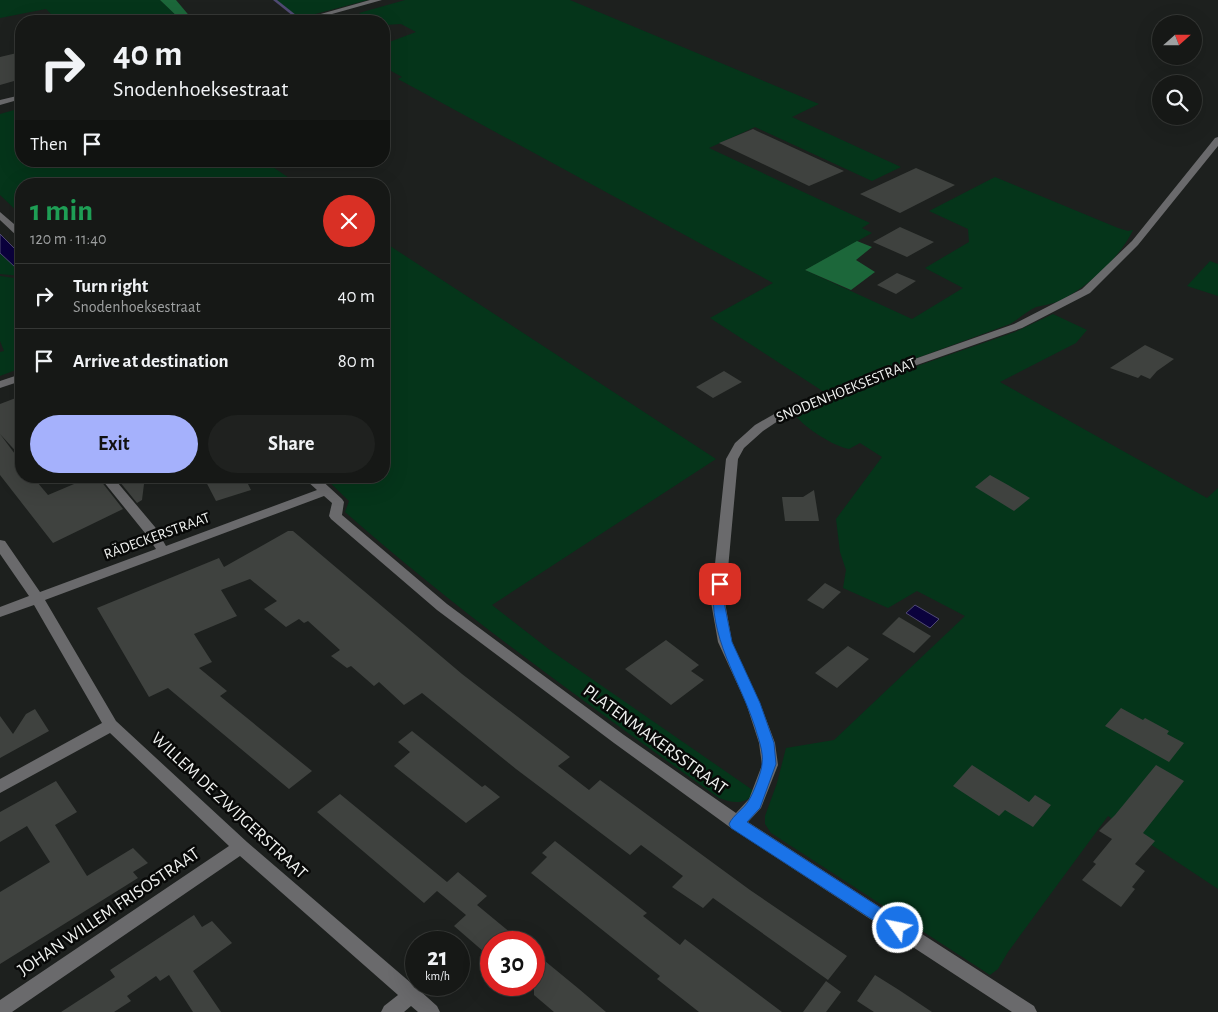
<!DOCTYPE html>
<html lang="en">
<head>
<meta charset="utf-8">
<style>
  body { margin:0; font-family:"Alegreya Sans",sans-serif; background:#1f211f; color:#f1f3f6; height:100vh; display:flex; flex-direction:column; font-size:19px; white-space:nowrap }
  * { box-sizing:border-box; margin:0 }
  p { font-size:16px; color:#9ea0a1 }
  .icon { flex:none; width:28px; height:28px; fill:none; stroke:currentColor; stroke-width:2; stroke-linecap:round; stroke-linejoin:round }
  .map { position:relative; flex:1; overflow:hidden }
  .side { position:absolute; left:15px; top:178px; width:375px; height:305px; display:flex; flex-direction:column; background:#161816; border-radius:20px; box-shadow:0 5px 20px #0002,0 0 0 1px #353735 }
  .side>* { flex:none }
  .guide { position:absolute; left:15px; top:15px; width:375px; height:152px; border-radius:20px; box-shadow:0 5px 20px #0002,0 0 0 1px #353735; background:#161816; color:#f1f3f6; overflow:hidden }
  .needle { width:32px; rotate:69deg }
  .controls { position:absolute; left:1152px; top:15px; display:grid; gap:10px }
  .controls a { display:grid; place-items:center; width:50px; height:50px; border-radius:50%; background:#161816; box-shadow:0 5px 20px #0002,0 0 0 1px #353735; font-size:25px }
  .speed { position:absolute; left:405px; top:931px; display:flex; gap:10px; font-size:25px; font-weight:700; text-align:center }
  .speed>* { display:grid; place-content:center; width:65px; height:65px; border-radius:50%; background:#161816; box-shadow:0 5px 20px #0002,0 0 0 1px #353735; line-height:1 }
  .speed small { font-size:12px; font-weight:400 }
  .speed .limit { border:8px solid #d22; background:#fff; color:#111 }
  .pin { position:absolute; display:grid; place-items:center; width:42px; height:42px; color:#fff; margin:-21px; border-radius:10px; box-shadow:0 2px 8px #0006 }
  .me { position:absolute; width:55px; margin:-28px; rotate:303deg; stroke-linejoin:round; filter:drop-shadow(0 0 4px #0008) }
  .turn { display:flex; align-items:center; gap:18px; height:105px; padding:0 15px; font-size:22px }
  .turn .icon { width:65px; height:65px; stroke-width:2.5 }
  .turn b { display:block; font-size:35px; line-height:42px }
  .then { display:flex; align-items:center; height:48px; padding:0 15px; background:#0003; gap:10px; font-size:19px }
  .round { display:grid; place-items:center; flex:none; width:52px; height:52px; border-radius:26px; background:#1f211f }
  .headline { display:flex; align-items:center; justify-content:space-between; height:85px; padding:0 15px }
  h1 { font-size:30px; font-weight:700; line-height:38px; color:#1e9e55 }
  .cta { display:flex; gap:10px; margin-top:auto; padding:10px 15px }
  .cta a { flex:1; height:58px; border-radius:30px; background:#a5b1fc; color:#111; font-size:20px; font-weight:700; line-height:58px; text-align:center }
  .cta a+a { background:#1f211f; color:#f1f3f6 }
  ul { padding:0; list-style:none }
  li { display:flex; align-items:center; gap:15px; height:65px; padding:0 15px; border-top:1px solid #353735 }
  li div { flex:1 }
  li b { display:block; font-size:19px }
  li em { font-style:normal }
  .map>svg:first-child { display:block }
  .green { fill:#05351a }
  .forest { fill:#1c673a }
  .water { fill:#0b023d; stroke:#504a73 }
  .lines { fill:none; stroke-linecap:round; stroke-linejoin:round }
  .stream { fill:#504a73; fill-rule:evenodd }
  .building { fill:#3f423f }
  .minor { fill:#6a6a6c; fill-rule:evenodd }
  .route { fill:#1a73e8; stroke:#114b97 }
  .labels { text-anchor:middle; dominant-baseline:central; stroke-width:5; stroke-linejoin:round; paint-order:stroke }
  .street-label { font-size:15px; fill:#f0f2f0; stroke:#080908 }
  .near-street-label { font-size:18px; fill:#f0f2f0; stroke:#080908 }
</style>
</head>
<body>
<div class="map">
<svg width="1218" height="1012" viewBox="0 0 1218 1012">
  <rect width="100%" height="100%" fill="#1d201e"/>
  <!-- green -->
  <path class="green" d="M0 0H160L182 21 192 19 194 21H58L46 9 0 18Z
    M275 0H368L289 21H271L294 15Z
    M405 0H570L819 104 792 117 901 167 872 181 755 127 709 148 870 223 862 228 872 233 805 270 912 319 963 288 925 268 969 242 968 229 929 211 995 177 1118 228 1128 231 1133 230C1119 259 1088 287 1059 301 1052 304 1044 305 1036 307 1027 311 1019 319 1010 324L824 392 710 318 773 283 398 79 402 77 384 67V44L416 32 401 24 384 25V21H372L359 13Z
    M21 108V161H264L298 184H21V215L0 195V114Z
    M384 242 716 459 492 605 550 650 754 791C747 806 732 803 719 798 591 707 463 616 345 512L349 501 323 476H384Z
    M0 253 21 271V276L0 274Z
    M1210 261 1218 264V296L1187 286Z
    M0 276 21 279V368L0 376V352L4 351 0 341Z
    M1053 314 1087 330 1076 343 1000 382 1207 498 1218 488V889L1108 816 1008 952 998 969 990 975 771 833 765 824V816L777 783 786 748 834 740 965 616 917 591 888 608 843 588 846 570 840 552 836 519 882 457 860 443 849 449C833 446 805 428 795 415L854 388 1015 332Z"/>
  <!-- forest -->
  <path class="forest" d="M160 0H176L192 19 182 21Z
    M857 241 872 247 856 260 875 272 851 290 805 270Z"/>
  <!-- water -->
  <path class="water" d="M0 234 21 255V268L15 267 0 253Z
    M915 605 939 619 930 628 906 613Z"/>
  <g class="lines">
    <!-- stream -->
    <path class="stream" d="M273 0H277L296 15 293 16Z"/>
  </g>
  <!-- building -->
  <path class="building" d="M21 52V79L0 85V57Z
    M753 129 757 131 844 171 809 186 719 143Z
    M916 168 955 185 900 213 860 194Z
    M900 227 934 242 907 257 873 242Z
    M897 273 916 281 896 294 877 285Z
    M1145 345 1174 359 1157 371 1150 379 1141 375 1138 378 1110 368Z
    M724 371 742 382 713 398 696 387Z
    M21 396V457L0 434V404Z
    M0 434 21 462V476H32L48 495 93 476H97L123 509 53 543 0 475Z
    M990 475 1008 485 1030 498 1014 511 975 487Z
    M115 476H145L142 500 137 503Z
    M203 476H244L251 490 216 501Z
    M814 490 819 521H785L782 497H803Z
    M288 531H293L462 674 570 757 558 766 589 790 600 780 750 890 847 956 828 980 713 898 703 908 672 887 683 876 641 845 630 855 516 769 422 693 404 705 379 682 374 686 351 666 347 668 331 656 340 650 308 621 304 623 299 619 286 627 264 609 277 601 250 579 221 590 237 616 194 634 212 662 199 668 227 691 220 696 312 771 289 789 168 688 149 697 97 608 219 558 224 567Z
    M825 583 841 592 823 609 807 600Z
    M899 617 931 636 914 653 882 634Z
    M666 640 699 665 691 671 704 680 671 705 625 669Z
    M848 646 869 659 837 688 815 673Z
    M1121 708 1143 720 1145 718 1169 731 1167 734 1184 743 1169 762 1105 726Z
    M35 709 49 731 0 758V716L13 734 26 714Z
    M412 731 482 787 485 785 500 797 466 823 394 766 410 752 398 742Z
    M972 765 1029 802 1035 795 1051 805 1033 827 1005 810 999 816 953 786Z
    M1156 765 1184 781 1143 833 1155 841 1135 864 1145 871 1132 887 1135 889 1121 907 1082 880 1096 864 1093 862 1112 839 1099 831 1115 815Z
    M56 781 77 812 55 825 87 876 133 848 148 863 133 872 138 878 0 964V892L50 862 27 826 0 842V812Z
    M340 794 447 882 458 872 487 896 477 905 522 942H491V958L454 926 466 915 437 891 424 903 317 812Z
    M555 841 647 913 643 916 680 945 685 939 782 1012H699L657 979 660 976 640 960 531 873 547 857 542 853Z
    M194 915 202 927 212 921 232 943 193 971 221 1012H193L169 975 160 981 156 976 127 996 131 1001 114 1012H61L115 977 110 970Z
    M534 952 579 989 606 1012H554L534 995Z
    M875 975 899 990 932 1012H874L857 1001Z
    M826 981 841 992 826 1012H803Z"/>
  <g class="lines">
    <!-- minor -->
    <path class="minor" d="M370 0H382L307 21H296Z
      M21 95V99L0 105V100Z
      M1218 137V146L1138 245 1090 293 1022 328 880 378 784 417 763 431 744 448 738 459 725 602 732 642 760 703 775 743 778 765 761 808 748 822 1034 1006 1037 1012H1012L731 828 614 743 437 610 331 519 329 516 332 503 324 496 45 600 116 721 247 842 418 989 437 1006 440 1012H418L411 1006 404 1012H381L384 1006 398 995 240 856 12 1012H0V1000L229 846 110 733 0 793V779L102 723 34 605 0 617V607L29 596 0 554V540L5 541 40 592 156 549 145 533 99 476H112L155 527 166 546 317 490 307 481 291 480 285 476H317L342 499 344 502 342 515 447 604 624 735 736 813 749 799 762 765 759 743 746 703 718 642 711 602 726 459 735 443 755 425 776 413 872 374 1014 324 1082 289 1132 241 1215 138Z
      M0 212 21 230V238L18 237 0 220Z
      M21 374V381L0 388V381Z"/>
  </g>
  <!-- route -->
  <path class="route" d="M720 580 726 584 724 602 732 642 760 703 774 743 776 764 760 808 747 822 904 923 906 928 904 933 898 935 893 933 731 828 729 824C734 814 744 809 749 800 753 794 762 771 762 764 764 752 758 738 755 727 739 678 708 637 714 584Z"/>
  <g class="labels">
    <!-- street labels -->
    <g class="street-label">
      <text transform="translate(846 390) rotate(-22)">SNODENHOEKSESTRAAT</text>
      <text transform="translate(157 536) rotate(-20)">RÄDECKERSTRAAT</text>
    </g>
    <!-- near-street labels -->
    <g class="near-street-label">
      <text transform="translate(655 740) rotate(36)">PLATENMAKERSSTRAAT</text>
      <text transform="translate(229 806) rotate(43)">WILLEM DE ZWIJGERSTRAAT</text>
      <text transform="translate(109 912) rotate(-34)">JOHAN WILLEM FRISOSTRAAT</text>
    </g>
  </g>
</svg>
<div class="controls">
<a><svg class="needle" viewBox="-14 -14 28 28"><path d="M0-13l5 13h-10z" fill="#e53935"/><path d="M0 13l5-13h-10z" fill="#9ea0a1"/></svg></a>
<a><svg class="icon" aria-label="search" viewBox="0 0 24 24"><circle cx="10" cy="10" r="6"/><path d="M15 15l6 6"/></svg></a>
</div>
<div class="speed"><div>21<small>km/h</small></div><div class="limit">30</div></div>
<div class="pin" style="left:720px;top:584px;background:#d93025"><svg class="icon" aria-label="arrive" viewBox="0 0 24 24"><path d="M6 21V4h12l-3 4 3 4H6"/></svg></div>
<svg class="me" style="left:898px;top:928px" viewBox="-20 -20 40 40"><circle r="17" fill="#1a73e8" stroke="#fff" stroke-width="3"/><path d="M0-11L8 9 0 5-8 9z" fill="#fff"/></svg>
<div class="guide">
<div class="turn"><svg class="icon" aria-label="right" viewBox="0 0 24 24"><path d="M7 20v-9h11M14 6l5 5-5 5"/></svg><div><b>40 m</b>Snodenhoeksestraat</div></div>
<div class="then">Then<svg class="icon" aria-label="arrive" viewBox="0 0 24 24"><path d="M6 21V4h12l-3 4 3 4H6"/></svg></div>
</div>
<section class="side">
<div class="headline"><div><h1>1 min</h1><p>120 m · 11:40</p></div><a class="round" style="background:#d93025;color:#fff"><svg class="icon" aria-label="close" viewBox="0 0 24 24"><path d="M6 6l12 12M18 6L6 18"/></svg></a></div>
<ul>
<li><svg class="icon" aria-label="right" viewBox="0 0 24 24"><path d="M7 20v-9h11M14 6l5 5-5 5"/></svg><div><b>Turn right</b><p>Snodenhoeksestraat</p></div><em>40 m</em></li>
<li><svg class="icon" aria-label="arrive" viewBox="0 0 24 24"><path d="M6 21V4h12l-3 4 3 4H6"/></svg><div><b>Arrive at destination</b></div><em>80 m</em></li>
</ul>
<div class="cta"><a>Exit</a><a>Share</a></div>
</section>
</div>
</body>
</html>
